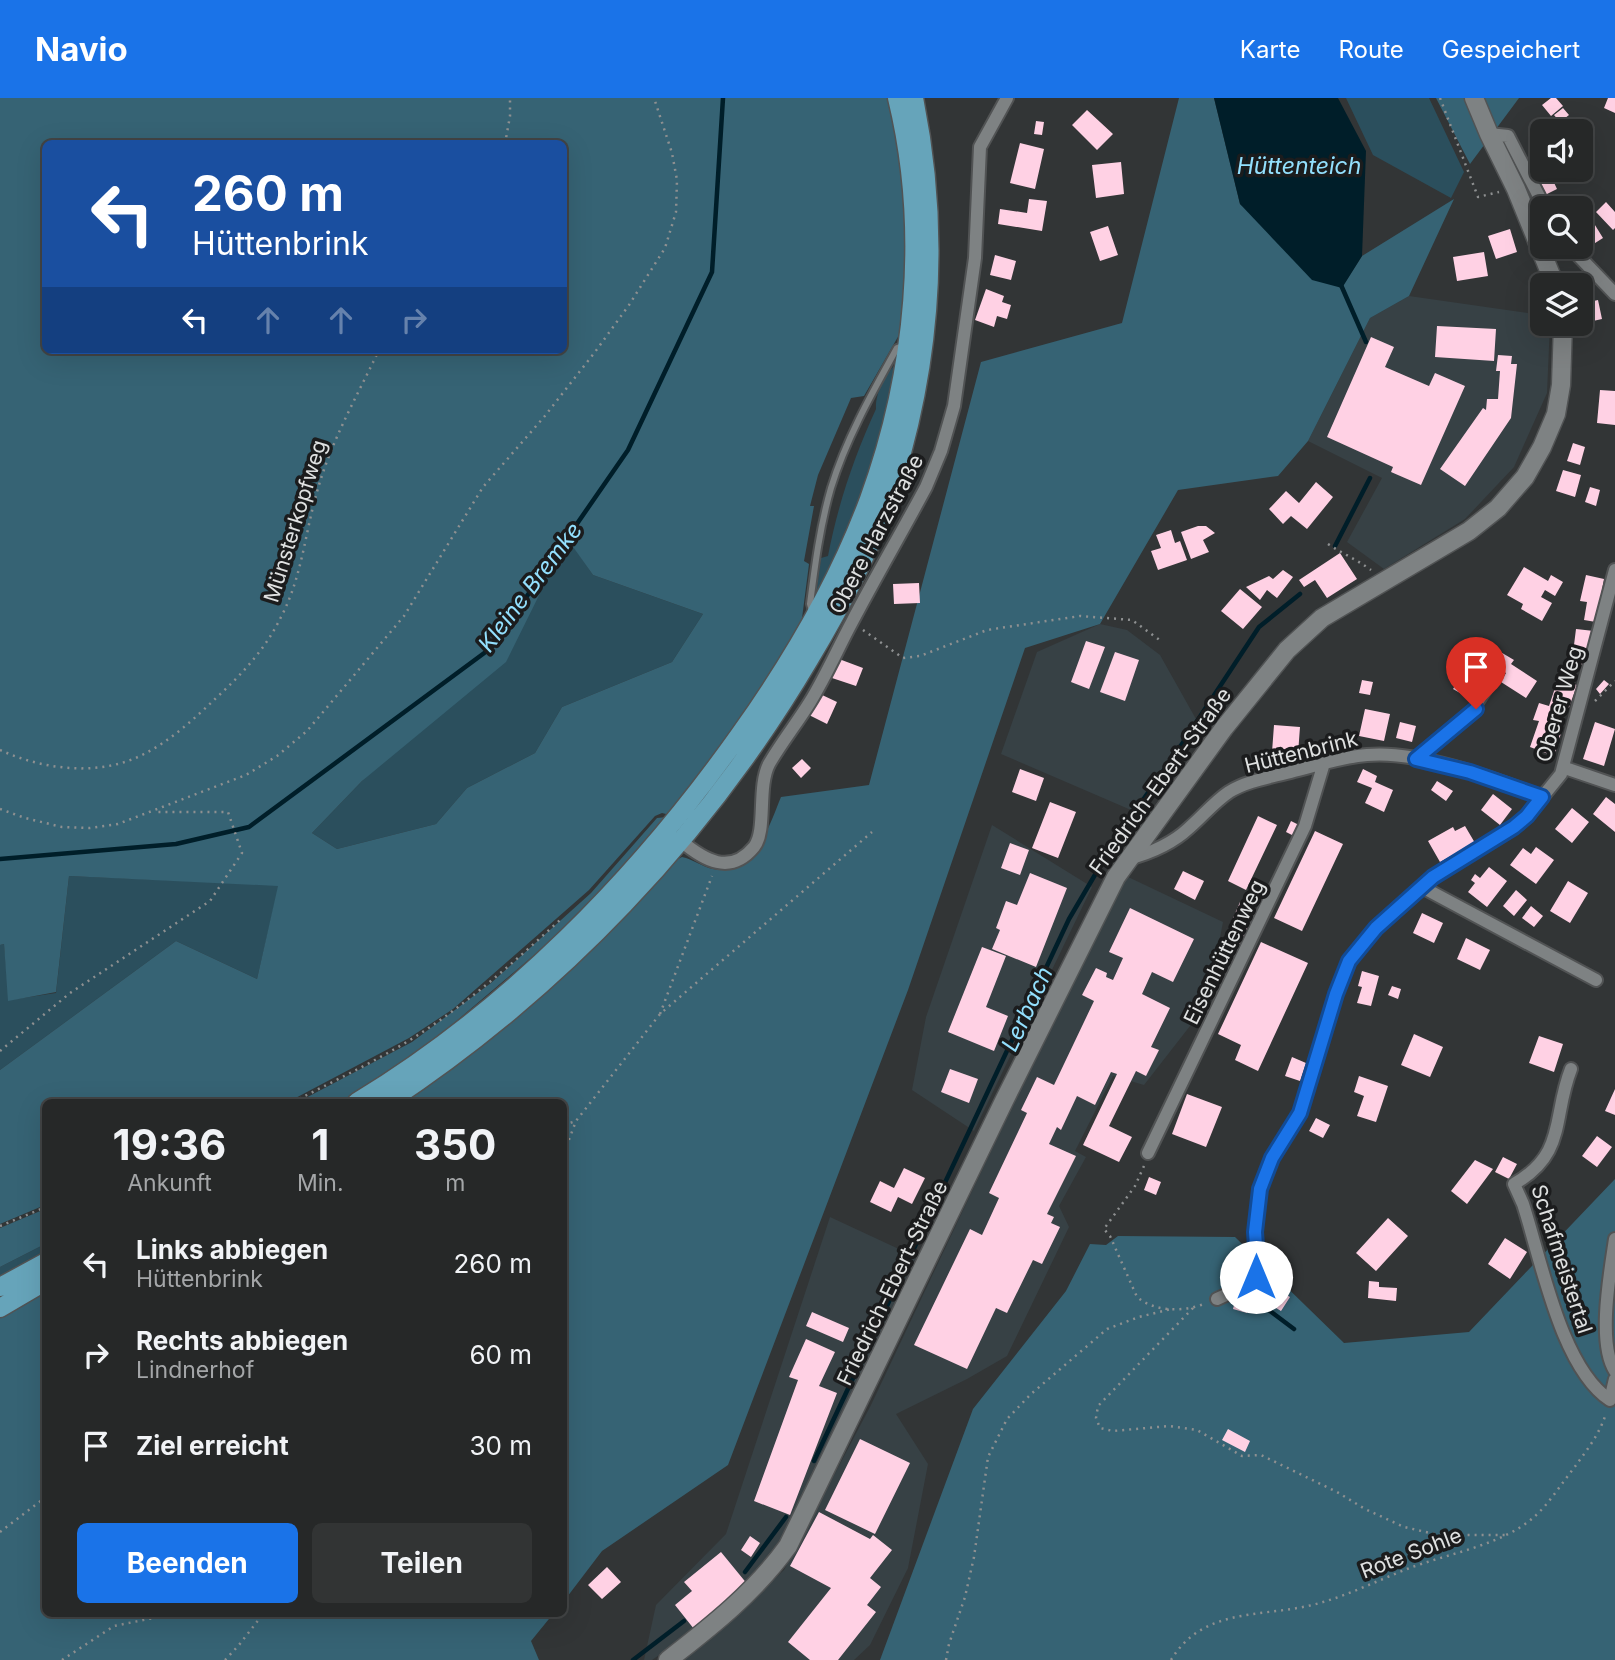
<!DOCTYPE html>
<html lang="de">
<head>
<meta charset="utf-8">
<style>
  body { margin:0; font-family:Inter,sans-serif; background:#323434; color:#f1f3f6; height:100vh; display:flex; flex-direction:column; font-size:26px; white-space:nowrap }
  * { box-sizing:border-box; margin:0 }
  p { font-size:23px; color:#a4a6a8 }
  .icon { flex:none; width:38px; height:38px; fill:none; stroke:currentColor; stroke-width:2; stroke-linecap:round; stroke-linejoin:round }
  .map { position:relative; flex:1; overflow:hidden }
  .details { position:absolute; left:42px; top:1001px; width:525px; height:518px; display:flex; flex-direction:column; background:#262828; border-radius:10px; box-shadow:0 7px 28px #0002,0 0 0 2px #424445 }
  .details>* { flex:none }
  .hud { position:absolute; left:42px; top:42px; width:525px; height:214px; border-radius:10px; box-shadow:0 7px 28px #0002,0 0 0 2px #424445; background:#1a4fa0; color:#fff; overflow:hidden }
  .tools { position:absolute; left:1530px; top:21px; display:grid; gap:14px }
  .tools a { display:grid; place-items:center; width:63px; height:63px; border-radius:10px; background:#262828; box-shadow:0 7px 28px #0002,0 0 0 2px #424445; font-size:35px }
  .pin { position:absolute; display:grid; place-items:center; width:60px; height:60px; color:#fff; margin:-72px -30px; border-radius:50% 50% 50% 0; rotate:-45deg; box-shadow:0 0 7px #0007 }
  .pin .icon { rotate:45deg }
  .me { position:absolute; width:77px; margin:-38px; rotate:0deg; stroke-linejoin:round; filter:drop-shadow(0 0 5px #0008) }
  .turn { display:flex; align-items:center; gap:24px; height:147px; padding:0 35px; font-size:32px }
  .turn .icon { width:91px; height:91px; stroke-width:2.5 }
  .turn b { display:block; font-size:49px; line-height:60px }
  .lanes { display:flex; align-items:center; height:66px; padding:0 35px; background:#0003; justify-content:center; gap:35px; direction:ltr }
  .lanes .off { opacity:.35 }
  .eta { display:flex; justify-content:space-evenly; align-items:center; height:119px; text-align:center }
  .eta b { font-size:42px; font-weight:700; line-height:49px }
  .cta { display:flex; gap:14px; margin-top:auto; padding:14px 35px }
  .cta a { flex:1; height:80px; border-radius:10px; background:#1a73e8; color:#fff; font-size:28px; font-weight:700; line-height:80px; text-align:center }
  .cta a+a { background:#323434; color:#f1f3f6 }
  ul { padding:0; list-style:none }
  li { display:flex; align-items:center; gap:21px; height:91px; padding:0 35px }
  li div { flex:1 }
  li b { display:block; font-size:26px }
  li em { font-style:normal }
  header { display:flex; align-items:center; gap:42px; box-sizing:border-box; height:98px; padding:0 35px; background:#1a73e8; color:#fff }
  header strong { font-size:33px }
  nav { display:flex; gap:38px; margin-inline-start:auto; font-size:24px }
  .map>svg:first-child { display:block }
  .built { fill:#374145 }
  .green { fill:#2b4f5d }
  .forest { fill:#366374; fill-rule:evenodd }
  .water { fill:#001e29 }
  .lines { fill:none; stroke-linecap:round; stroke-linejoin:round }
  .stream { stroke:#001e29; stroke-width:4.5 }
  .building { fill:#ffd1e4 }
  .lane-casing { stroke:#515354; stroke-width:10 }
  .street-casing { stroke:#515354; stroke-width:16 }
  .secondary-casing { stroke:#515354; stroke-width:21 }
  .primary-casing { stroke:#515354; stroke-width:21 }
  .path { stroke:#8e9091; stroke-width:2.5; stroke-dasharray:2 5; stroke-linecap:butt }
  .lane { stroke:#7e8283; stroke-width:6 }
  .street { stroke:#7e8283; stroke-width:12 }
  .secondary { stroke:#7e8283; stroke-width:18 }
  .primary { stroke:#66a4ba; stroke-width:18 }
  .route-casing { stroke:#114b97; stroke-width:18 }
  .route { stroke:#1a73e8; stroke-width:12 }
  .labels { text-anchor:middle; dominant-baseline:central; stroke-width:7; stroke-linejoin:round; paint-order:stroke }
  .street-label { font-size:21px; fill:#dfe1e1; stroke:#1b1c1d }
  .water-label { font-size:23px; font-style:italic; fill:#93e0fe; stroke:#1b1c1d }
</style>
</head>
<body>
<header>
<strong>Navio</strong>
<nav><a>Karte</a><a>Route</a><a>Gespeichert</a></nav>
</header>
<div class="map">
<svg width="1615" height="1562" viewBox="0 0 1615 1562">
  <rect width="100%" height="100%" fill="#323536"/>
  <!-- built -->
  <path class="built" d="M1409 198 1542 217V226H1550L1547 295 1514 369 1465 421 1384 471 1347 444 1382 380 1308 343 1370 220Z
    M1100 526 1127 532 1160 557 1201 630 1138 715 1001 656 1037 554Z
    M992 727 1092 789 974 1033 912 992 926 919Z
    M1126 778 1223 824 1217 855 1197 919 1144 987 1113 978 1075 1053 1086 1059 1059 1108 1069 1129 1007 1258 967 1281 896 1316 928 1366 908 1470 870 1547 854 1562H679L733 1519 784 1472 871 1307 1043 943Z
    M830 1119 916 1159 790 1426 753 1483 688 1537 652 1562H644L656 1507 726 1436Z"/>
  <!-- green -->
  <path class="green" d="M1346 0H1429L1464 74 1451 100 1373 57Z
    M896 266C885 347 851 424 816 497L821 460 828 458C838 406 854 359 876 311 875 296 885 276 896 266Z
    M572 446 593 477 703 516 672 564 562 609 535 655 467 690 436 726 337 751 312 735 362 683Z
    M69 778 279 787 257 881 176 843 0 972V847L4 846 9 902 56 895Z
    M45 1146V1154L0 1180V1169Z"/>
  <!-- forest -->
  <path class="forest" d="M0 0H889L898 49 906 116 904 203 899 237 864 298 851 300 818 377 810 408H814L804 463 809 466 801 528 751 607 670 717 662 715 655 718 589 792 453 911 409 940 288 1004H46L45 1107 0 1126V972L176 843 257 881 278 788 69 778 56 894 8 903 4 846 0 847ZM46 46H564V252H46ZM571 446 593 477 703 516 672 564 562 609 535 655 467 690 436 726 337 751 312 735 362 683 506 564 557 461Z
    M1179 0H1214L1240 106 1342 189 1362 158 1454 101 1409 198 1370 220 1308 343 1278 378 1178 392 1100 526 1025 550 908 892 728 1367 602 1453 564 1503V1004H403C504 934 596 854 676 762L682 759C693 761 702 769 713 771 754 779 769 728 781 699L869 687 981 264 1122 225Z
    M1436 0H1519L1470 66Z
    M667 719 592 803 553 841 434 942 341 1004H298L412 944 491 885 591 795 657 720Z
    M1615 1081V1562H880L973 1311 1066 1193 1090 1146 1106 1147 1118 1138 1235 1139 1344 1245 1469 1234Z
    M45 1111V1146L0 1169V1130Z
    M45 1193 46 1516H553L531 1543 539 1562H0V1220Z"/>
  <!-- water -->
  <path class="water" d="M1214 0H1338L1366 53 1362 158 1342 190 1312 182 1240 106Z"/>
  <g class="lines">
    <!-- stream -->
    <path class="stream" d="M1341 187 1366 244
      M1335 448 1370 380
      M0 761 176 746 249 729 491 550 628 352 712 174 723 0
      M1262 1207 1294 1231
      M814 1363 1069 821 1119 736 1178 652 1259 529 1300 496
      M745 1474 786 1419
      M633 1562 684 1523"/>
  </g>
  <!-- building -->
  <path class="building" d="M1551 0H1556L1563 8 1551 18 1542 7Z
    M1608 0H1615V15L1604 10Z
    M1563 10 1569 17 1560 24 1554 17Z
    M1087 12 1113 36 1097 52 1072 27Z
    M1036 23 1044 24 1042 37 1034 36Z
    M1020 45 1044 51 1035 91 1010 85Z
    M1121 64 1124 96 1096 100 1092 67Z
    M1550 76 1557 91 1545 97 1538 82Z
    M1029 101 1047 103 1042 133 998 126 1000 111 1027 115Z
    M1606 104 1615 114V130L1613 132 1596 114Z
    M1590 119 1603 140 1584 152 1580 146V126Z
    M1108 128 1118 157 1100 163 1090 134Z
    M1510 131 1517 154 1496 161 1488 138Z
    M1484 154 1488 178 1457 183 1453 159Z
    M995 157 1016 163 1011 182 990 177Z
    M986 191 1004 198 1002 204 1011 207 1007 221 997 218 994 229 975 222Z
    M1598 202 1602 221 1584 225 1580 206Z
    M1437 228 1496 231 1494 263 1435 259Z
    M1371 239 1394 249 1385 269 1429 288 1435 275 1465 288 1421 387 1391 374 1393 369 1327 339Z
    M1498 257 1512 258 1511 266H1517L1511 320 1465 388 1440 371 1483 310 1486 312 1487 301H1498L1500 273H1496Z
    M1600 292 1615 293V327L1597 325Z
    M1573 345 1585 349 1580 367 1567 363Z
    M1563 372 1581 377 1575 399 1556 393Z
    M1316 384 1333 399 1307 431 1291 418 1283 426 1269 411 1286 393 1299 405Z
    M1590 389 1600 392 1596 408 1585 404Z
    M1198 428H1206L1215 435 1203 442 1209 454 1191 461 1181 434Z
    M1171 432 1175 445 1180 443 1187 462 1158 472 1151 453 1161 450 1156 437Z
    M1340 455 1357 481 1327 500 1315 482 1304 489 1299 482Z
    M1524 469 1548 483 1551 477 1563 484 1555 498 1545 492 1541 499 1552 505 1542 523 1521 511 1523 506 1507 497Z
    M1283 472 1293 479 1277 500 1267 492 1260 502 1246 489 1269 478 1273 481Z
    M1586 477 1604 481 1596 524 1584 522 1587 504 1580 503Z
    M919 485 920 505 894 506 893 486Z
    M1240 491 1262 509 1243 531 1221 513Z
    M1576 531 1594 533 1585 568 1572 563Z
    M1086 543 1105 549 1089 591 1071 584Z
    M1482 543 1514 562 1511 566 1537 583 1526 600 1501 584 1506 575 1496 570 1476 604 1453 591Z
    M1115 554 1139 562 1125 603 1100 594Z
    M839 561 863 570 856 588 832 580Z
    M1558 581 1577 587 1567 615 1558 611 1552 628 1562 632 1554 658 1530 649 1539 623 1533 622 1539 605 1549 608Z
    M1362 582 1373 584 1370 597 1359 595Z
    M1604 582 1609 586 1600 596 1596 591Z
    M820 596 837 604 827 626 809 617Z
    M1365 611 1390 616 1384 643 1359 638Z
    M1400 624 1416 628 1412 644 1396 640Z
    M1595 624 1615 631 1604 668 1583 661Z
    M1274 627 1300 629 1298 656 1272 654Z
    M802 661 811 670 801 680 792 670Z
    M1020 671 1044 680 1036 703 1012 694Z
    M1363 671 1377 678 1375 684 1393 692 1384 714 1365 705 1372 690 1357 684Z
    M1437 683 1453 693 1446 703 1431 692Z
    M1493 696 1512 711 1500 727 1481 712Z
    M1606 699 1615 706V734L1593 716Z
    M1050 704 1076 714 1058 760 1032 750Z
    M1572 710 1589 724 1572 745 1555 731Z
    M1258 718 1277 727 1246 792 1228 783Z
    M1291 723 1299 727 1294 738 1286 734Z
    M1465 728 1475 745 1440 764 1428 743 1453 729 1455 733Z
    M1315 733 1343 746 1302 833 1274 820Z
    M1010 745 1029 752 1020 777 1001 770Z
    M1536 749 1554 762 1536 786 1510 767 1523 750 1531 756Z
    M1489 769 1507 783 1487 809 1468 794 1475 785 1471 782 1475 776 1480 780Z
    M1183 773 1204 783 1195 802 1174 791Z
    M1030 775 1067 790 1036 869 992 851 1000 832 996 830 1006 803 1017 807Z
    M1568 783 1588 795 1570 825 1550 813Z
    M1516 792 1527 802 1514 818 1503 808Z
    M1240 804 1250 808 1243 825 1250 828 1242 847 1228 841 1237 822 1233 820Z
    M1531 808 1543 818 1534 829 1522 820Z
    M1130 810 1194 841 1173 884 1152 874 1142 896 1170 910 1151 949 1159 952 1146 978 1136 973 1109 1028 1132 1039 1119 1064 1083 1047 1117 976 1111 974 1095 1007 1077 998 1061 1032 1057 1029 1049 1046 1076 1058 1047 1116 1054 1119 1051 1125 1060 1129 1042 1166 1033 1162 1007 1215 996 1210 967 1271 914 1247 970 1131 982 1137 999 1100 989 1095 1027 1015 1021 1012 1037 979 1054 987 1094 903 1082 897 1096 870 1107 875 1106 879 1113 882 1123 860 1109 854Z
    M1422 815 1443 825 1434 845 1413 835Z
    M1466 840 1490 852 1480 872 1457 861Z
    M1261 844 1308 865 1258 973 1235 962 1241 947 1218 936Z
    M982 849 1006 858 986 909 1008 918 994 953 948 934Z
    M1362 873 1379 878 1371 908 1357 905 1362 889 1358 888Z
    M1392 888 1401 891 1398 901 1388 897Z
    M1414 936 1443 949 1430 979 1401 967Z
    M1539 938 1563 946 1554 974 1529 965Z
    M1292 959 1306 965 1300 983 1285 978Z
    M950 971 978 981 969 1005 941 994Z
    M1359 978 1388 988 1376 1024 1357 1018 1364 998 1354 994Z
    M1615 991V1017L1605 1013Z
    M1187 996 1222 1009 1206 1049 1172 1036Z
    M1316 1020 1330 1027 1323 1040 1309 1033Z
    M1597 1038 1612 1049 1597 1069 1582 1058Z
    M1503 1059 1517 1066 1509 1081 1495 1074Z
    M1475 1062 1493 1071 1467 1106 1451 1093Z
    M904 1070 925 1080 912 1106 898 1099 891 1114 870 1104 880 1083 894 1090Z
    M1149 1079 1161 1084 1156 1097 1144 1092Z
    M1388 1120 1408 1138 1376 1173 1356 1155Z
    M1505 1140 1527 1154 1510 1181 1488 1166Z
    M1369 1183 1379 1184V1189L1397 1190 1396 1203 1368 1200Z
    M1274 1189 1290 1199 1281 1213 1265 1203Z
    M1235 1203 1249 1207 1247 1215 1233 1211Z
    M812 1214 849 1230 843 1244 806 1228Z
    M806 1241 835 1254 819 1288 837 1295 790 1417 754 1403 798 1282 789 1279Z
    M1228 1331 1250 1343 1245 1354 1222 1342Z
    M860 1341 910 1365 875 1436 825 1412Z
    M819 1414 870 1441 873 1437 892 1452 870 1480 881 1489 867 1507 876 1514 838 1562H810L788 1544 831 1490 790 1468Z
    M750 1438 760 1445 751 1459 741 1452Z
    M721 1454 748 1487 694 1531 675 1507 692 1493 684 1484Z
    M607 1469 621 1484 602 1501 588 1487Z"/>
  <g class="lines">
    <defs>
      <path id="lane" d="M812 513 810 506C815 467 820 428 831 390 846 341 872 295 897 250L906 247
        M1417 660 1476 611 1491 588"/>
      <path id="street" d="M1489 36 1508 38 1545 110
        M1570 149 1615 196
        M1568 671 1615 687
        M681 743C704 762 730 778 754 749 767 733 757 689 769 666 781 645 797 625 810 604 826 578 838 550 852 524 876 478 902 434 926 389L941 353 954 308 975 160 980 49 1007 0
        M1128 761C1151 755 1172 746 1189 730 1203 718 1214 704 1229 694 1248 682 1273 679 1294 673 1318 667 1342 659 1367 657 1419 652 1494 681 1542 699
        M1422 789 1596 882
        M1571 971C1552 1019 1567 1056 1514 1086L1523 1106C1541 1161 1561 1270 1610 1302L1615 1281
        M1148 1055 1305 728 1324 665
        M1615 1141C1610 1175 1597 1245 1615 1273
        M1217 1201 1252 1185 1256 1179 1257 1162 1255 1134 1260 1091 1272 1060 1300 1015 1336 896 1349 863 1376 830 1440 774 1507 734 1527 718 1561 676 1615 472"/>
      <path id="secondary" d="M1474 0 1489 36 1516 91 1555 187
        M668 1562C712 1528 755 1494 788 1448L1004 1003 1116 779 1224 630 1287 552 1322 520 1469 433 1498 410 1525 379 1542 349 1556 316 1561 287 1563 226"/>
      <path id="primary" d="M357 1004C509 912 638 780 740 636 792 563 838 485 869 401 915 275 929 132 897 0
        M388 1004C559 891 705 738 809 562 843 505 875 445 894 382 933 256 940 128 914 0
        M0 1189 46 1164
        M0 1210 46 1183"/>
    </defs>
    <!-- lane casing -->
    <use href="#lane" class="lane-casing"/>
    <!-- street casing -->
    <use href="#street" class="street-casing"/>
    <!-- secondary casing -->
    <use href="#secondary" class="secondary-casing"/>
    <!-- primary casing -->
    <use href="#primary" class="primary-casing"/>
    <!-- path -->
    <path class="path" d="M1440 0 1478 99 1499 94
      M505 46 510 18V0
      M1328 446C1343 456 1356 461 1371 472
      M863 532 903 560 920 558 987 532 1080 518 1132 522 1161 543
      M1595 603 1615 583
      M0 652C44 672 100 679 144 656 170 643 194 621 215 601 241 577 265 552 281 519 303 477 305 432 319 387 333 340 358 296 379 252
      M0 711 25 720 62 729 90 730 118 726 246 677 277 658 307 633 404 518 483 389 544 319 595 254 629 207 665 150 676 114 677 82 672 55 654 0
      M660 916 712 778
      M0 953 70 895 210 803 242 755 228 714H157
      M293 1004C332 984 372 965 410 942 465 908 513 865 560 822
      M564 1027 576 1023
      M564 1055 576 1023 660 916 872 734
      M1144 1068 1135 1088 1104 1131 1110 1138 1137 1199C1155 1214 1182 1214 1204 1206
      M0 1128 46 1109
      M1193 1210 1098 1308 1096 1320 1100 1330 1113 1333 1169 1328 1197 1332 1242 1358 1261 1357 1337 1394 1365 1411 1404 1429 1439 1437H1506
      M0 1434 46 1399
      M62 1562 114 1528 173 1516
      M225 1562 239 1547 263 1516
      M946 1562 949 1546 965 1499 974 1459 988 1359 1007 1321 1031 1296 1107 1231 1139 1219 1171 1211
      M1171 1562C1202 1511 1256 1519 1308 1508 1343 1500 1374 1484 1407 1471 1446 1456 1503 1447 1534 1419 1549 1406 1561 1386 1574 1370 1586 1353 1600 1336 1606 1315"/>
    <!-- lane -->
    <use href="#lane" class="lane"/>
    <!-- street -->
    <use href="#street" class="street"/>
    <!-- secondary -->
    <use href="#secondary" class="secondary"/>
    <!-- primary -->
    <use href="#primary" class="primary"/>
  </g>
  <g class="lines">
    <defs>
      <path id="route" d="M1256 1179 1257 1161 1255 1134 1260 1091 1272 1060 1300 1015 1336 896 1349 863 1376 830 1433 779 1514 729 1527 718 1542 699 1470 674 1416 661 1476 611"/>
    </defs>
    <!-- route casing -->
    <use href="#route" class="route-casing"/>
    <!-- route -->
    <use href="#route" class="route"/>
  </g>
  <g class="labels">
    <!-- street labels -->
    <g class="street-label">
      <text transform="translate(295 423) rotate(-73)">Münsterkopfweg</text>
      <text transform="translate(876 436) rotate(-62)">Obere Harzstraße</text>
      <text transform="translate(1559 606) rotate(-74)">Oberer Weg</text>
      <text transform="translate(1301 654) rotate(-14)">Hüttenbrink</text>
      <text transform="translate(1160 683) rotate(-54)">Friedrich-Ebert-Straße</text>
      <text transform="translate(1224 854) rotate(-64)">Eisenhüttenweg</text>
      <text transform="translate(1562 1161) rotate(72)">Schafmeistertal</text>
      <text transform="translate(892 1185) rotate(-64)">Friedrich-Ebert-Straße</text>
      <text transform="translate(1411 1455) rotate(-21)">Rote Sohle</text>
    </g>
    <!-- water labels -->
    <g class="water-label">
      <text x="1299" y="68">Hüttenteich</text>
      <text transform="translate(530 489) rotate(-53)">Kleine Bremke</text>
      <text transform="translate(1027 911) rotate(-65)">Lerbach</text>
    </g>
  </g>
</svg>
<div class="tools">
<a><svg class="icon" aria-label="sound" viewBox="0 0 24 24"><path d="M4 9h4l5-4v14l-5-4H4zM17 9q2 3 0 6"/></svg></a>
<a><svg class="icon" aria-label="search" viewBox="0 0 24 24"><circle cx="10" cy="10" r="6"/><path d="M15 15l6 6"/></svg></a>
<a><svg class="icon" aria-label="layers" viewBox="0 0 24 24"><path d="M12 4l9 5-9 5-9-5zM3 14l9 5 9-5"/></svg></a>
</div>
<div class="pin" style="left:1476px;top:611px;background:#d93025"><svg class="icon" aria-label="arrive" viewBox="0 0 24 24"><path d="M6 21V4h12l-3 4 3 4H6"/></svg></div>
<svg class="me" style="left:1256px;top:1179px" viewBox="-20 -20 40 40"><circle r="19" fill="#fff"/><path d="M0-13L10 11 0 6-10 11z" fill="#1a73e8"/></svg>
<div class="hud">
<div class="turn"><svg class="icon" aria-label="left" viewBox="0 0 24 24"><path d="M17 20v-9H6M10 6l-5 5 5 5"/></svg><div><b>260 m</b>Hüttenbrink</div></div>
<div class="lanes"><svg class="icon" aria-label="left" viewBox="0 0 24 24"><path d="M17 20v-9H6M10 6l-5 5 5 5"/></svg><svg class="icon off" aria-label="ahead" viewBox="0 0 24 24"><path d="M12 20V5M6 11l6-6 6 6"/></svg><svg class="icon off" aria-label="ahead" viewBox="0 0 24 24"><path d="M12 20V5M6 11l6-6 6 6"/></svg><svg class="icon off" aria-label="right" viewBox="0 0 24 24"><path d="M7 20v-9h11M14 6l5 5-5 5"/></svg></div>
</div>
<section class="details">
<div class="eta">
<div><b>19:36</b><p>Ankunft</p></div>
<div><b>1</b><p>Min.</p></div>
<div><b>350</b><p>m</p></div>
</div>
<ul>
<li><svg class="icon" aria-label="left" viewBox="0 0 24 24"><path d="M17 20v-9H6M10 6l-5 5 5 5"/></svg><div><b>Links abbiegen</b><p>Hüttenbrink</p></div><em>260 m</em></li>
<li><svg class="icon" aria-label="right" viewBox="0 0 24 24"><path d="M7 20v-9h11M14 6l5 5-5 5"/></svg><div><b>Rechts abbiegen</b><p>Lindnerhof</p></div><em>60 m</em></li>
<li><svg class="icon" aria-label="arrive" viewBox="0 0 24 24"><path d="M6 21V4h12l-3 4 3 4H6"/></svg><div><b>Ziel erreicht</b></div><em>30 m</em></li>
</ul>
<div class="cta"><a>Beenden</a><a>Teilen</a></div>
</section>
</div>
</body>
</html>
